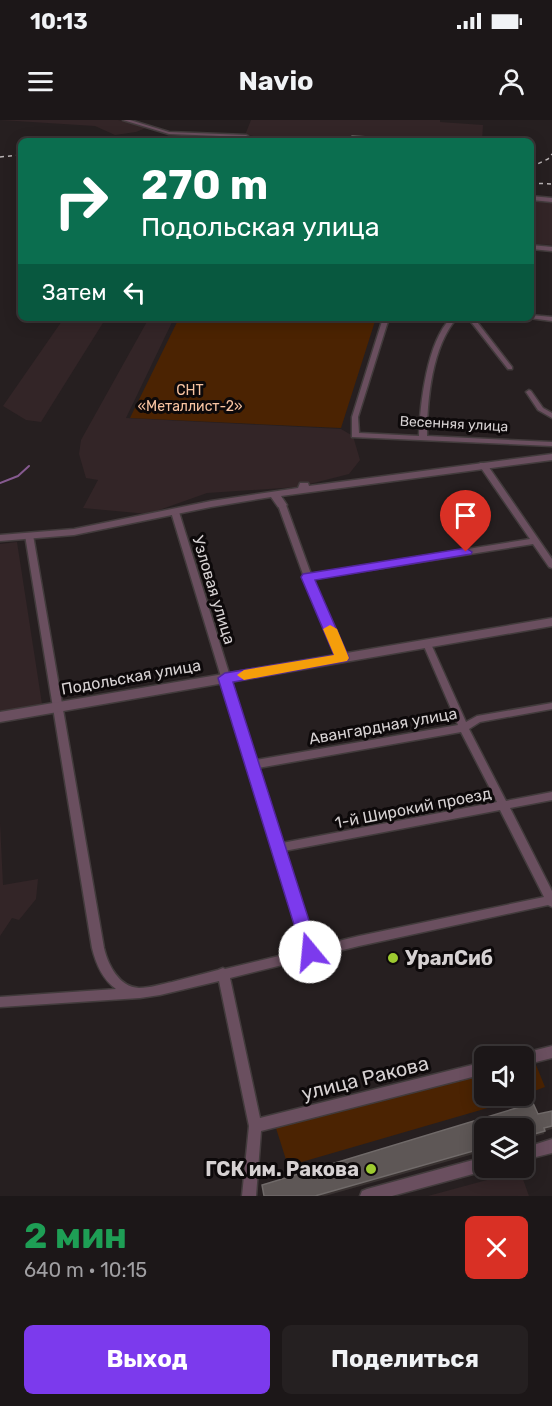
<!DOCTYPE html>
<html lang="ru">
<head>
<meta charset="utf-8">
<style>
  body { margin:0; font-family:Rubik,sans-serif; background:#252021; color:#f1f3f6; height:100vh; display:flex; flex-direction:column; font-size:22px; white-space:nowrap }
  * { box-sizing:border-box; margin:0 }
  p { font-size:20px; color:#a09fa2 }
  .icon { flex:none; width:33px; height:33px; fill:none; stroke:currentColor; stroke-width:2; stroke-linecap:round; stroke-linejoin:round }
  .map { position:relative; height:1076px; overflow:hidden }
  .details { display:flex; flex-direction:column; background:#1c1718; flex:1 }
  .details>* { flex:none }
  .guide { position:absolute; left:18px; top:18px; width:516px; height:183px; border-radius:9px; box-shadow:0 3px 15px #0003,0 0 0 2px #3a3637; background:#0b6e4f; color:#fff; overflow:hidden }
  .controls { position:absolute; left:474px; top:926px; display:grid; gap:12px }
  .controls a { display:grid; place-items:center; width:60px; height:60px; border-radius:9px; background:#1c1718; box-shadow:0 3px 15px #0003,0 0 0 2px #3a3637; font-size:30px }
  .pin { position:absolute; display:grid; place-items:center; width:51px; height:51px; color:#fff; margin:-62px -26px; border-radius:50% 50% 50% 0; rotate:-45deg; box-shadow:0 0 6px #0007 }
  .pin .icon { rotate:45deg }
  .me { position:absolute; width:66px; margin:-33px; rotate:343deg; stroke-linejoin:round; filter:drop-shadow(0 0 4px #0008) }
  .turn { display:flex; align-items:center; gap:21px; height:126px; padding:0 24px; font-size:27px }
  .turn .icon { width:78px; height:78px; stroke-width:2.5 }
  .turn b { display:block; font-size:42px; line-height:51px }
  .then { display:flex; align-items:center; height:57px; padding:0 24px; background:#0003; gap:12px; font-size:22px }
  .round { display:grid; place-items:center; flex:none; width:63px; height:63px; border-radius:9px; background:#252021 }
  .headline { display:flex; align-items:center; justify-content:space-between; height:102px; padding:0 24px }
  h1 { font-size:36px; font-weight:700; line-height:45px; color:#1e9e55 }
  .action { display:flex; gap:12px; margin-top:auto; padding:12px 24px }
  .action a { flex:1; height:69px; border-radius:9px; background:#7c3aed; color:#fff; font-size:24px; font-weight:700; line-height:69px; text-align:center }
  .action a+a { background:#252021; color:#f1f3f6 }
  .status { display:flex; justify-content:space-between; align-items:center; height:42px; padding:0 30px; background:#1c1718; direction:ltr }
  .status svg { height:16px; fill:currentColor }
  header { display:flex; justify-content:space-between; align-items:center; height:78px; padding:0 24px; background:#1c1718; font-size:27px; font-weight:700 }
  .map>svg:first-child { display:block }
  .built { fill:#332527 }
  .green { fill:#4b2302 }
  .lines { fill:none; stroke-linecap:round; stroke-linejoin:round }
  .stream { stroke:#865a90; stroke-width:2 }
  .minor-casing { stroke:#423b3c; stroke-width:3 }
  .tertiary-casing { stroke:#423b3c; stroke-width:3 }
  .minor { fill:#6a4f5f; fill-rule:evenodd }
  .tertiary { fill:#6a4f5f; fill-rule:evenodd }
  .rail { stroke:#b9b3b4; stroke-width:1.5; stroke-dasharray:4 4; stroke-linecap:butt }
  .shaded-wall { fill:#393231 }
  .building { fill:#5e5756; stroke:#706a69; stroke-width:1.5 }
  .route { fill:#7c3aed; stroke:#51269a; stroke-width:1.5 }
  .slow { fill:#f59e0b }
  .poi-dot { fill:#9dca30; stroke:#0d090a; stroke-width:2 }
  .labels { text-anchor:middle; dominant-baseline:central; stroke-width:6; stroke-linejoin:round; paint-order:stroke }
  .far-park-label { font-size:14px; fill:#f8c4a2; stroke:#0d090a }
  .far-street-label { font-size:14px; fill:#d6d1d2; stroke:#0d090a }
  .street-label { font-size:16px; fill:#d6d1d2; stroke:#0d090a }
  .near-poi-label { font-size:20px; font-weight:bold; fill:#d6d1d2; stroke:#0d090a; text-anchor:start }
  .near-street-label { font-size:20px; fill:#d6d1d2; stroke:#0d090a }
</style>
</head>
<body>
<div class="status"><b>10:13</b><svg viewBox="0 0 49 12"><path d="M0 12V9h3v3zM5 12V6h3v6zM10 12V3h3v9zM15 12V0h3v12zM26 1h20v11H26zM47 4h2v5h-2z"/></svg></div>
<header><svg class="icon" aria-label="menu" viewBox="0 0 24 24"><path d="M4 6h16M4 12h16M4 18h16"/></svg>Navio<svg class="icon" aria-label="person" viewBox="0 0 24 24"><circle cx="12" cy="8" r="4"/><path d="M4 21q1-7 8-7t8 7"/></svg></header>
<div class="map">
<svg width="552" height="1076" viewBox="0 0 552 1076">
  <rect width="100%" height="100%" fill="#261f20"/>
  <!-- built -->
  <path class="built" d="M0 0H118L148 7 136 12 115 15 95 6Z
    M251 0H440V2L483 5 482 21H252L253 16 245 15Z
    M531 81 552 83V125L531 124Z
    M64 198H106L41 302 26 300 3 286Z
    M149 198H174L126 298 341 309 353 316 360 340 349 354 298 367 207 373 148 394 83 388 98 360 86 358 79 334 81 320Z
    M17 422 42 584 0 593V424Z
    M0 702 3 765 38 759 36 779 19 800 12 798 0 816Z
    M520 1051 529 1076H428Z"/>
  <!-- green -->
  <path class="green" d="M179 198H376L341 308 130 298Z
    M534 940 545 967 491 987 288 1046 275 1005 484 952V975H524V942Z"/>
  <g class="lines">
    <!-- stream -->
    <path class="stream" d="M0 363 18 356 29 346"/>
    <defs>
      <path id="minor" d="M123 0H130L169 12 246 15 248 16 246 17 169 14Z
        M531 76 552 78V82L531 80Z
        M531 125 552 127V131L531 129Z
        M531 195 552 197V201L529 198H531Z
        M383 198H389L358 297 359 313 419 316C420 284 427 221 451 198H457C432 226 427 280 427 316L552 322V326L352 317V297Z
        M468 198H474L512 247V249H508Z
        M529 270 531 271 543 288 552 293V298L538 290 526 272Z
        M480 343H486L552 439V448L549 447 533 424 313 459 346 538 342 541 339 540 304 457 278 385 279 383H282L286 385 311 454 530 419 479 345Z
        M172 390H175L179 392 256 640 458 605 423 524 427 521 431 524 466 602 477 596 552 583V589L480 602 469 609 506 681 552 672V680L510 688 552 771V787L548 785 359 826 230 858 260 998 484 942V954L261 1011 256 1076H242L249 1006 219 861 160 875 140 878 0 887V877L116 869C102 859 96 844 92 828L25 415 29 413 33 415 104 828C108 845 119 867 139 868 150 868 162 864 172 862 187 858 203 854 218 850L223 848 225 849 304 830 171 392ZM461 612 497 682 282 723 258 648ZM500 690 544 777 359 816 314 827 284 731Z
        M552 926V938L524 945V936H519L524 933Z
        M552 1019V1033L524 1040V1028Z
        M484 1037V1047H489L484 1051 392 1076H360L362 1071 367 1069Z"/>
      <path id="tertiary" d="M552 334V340L281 376 287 385 282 388 278 387 271 377 211 387 74 415 0 421V415L74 409 211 381 298 368 300 363H308L309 366Z
        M552 498V506L0 602V592Z"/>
    </defs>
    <!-- minor casing -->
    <use href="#minor" class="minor-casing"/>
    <!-- tertiary casing -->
    <use href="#tertiary" class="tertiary-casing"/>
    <!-- minor -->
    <use href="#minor" class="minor"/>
    <!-- tertiary -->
    <use href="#tertiary" class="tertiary"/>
    <!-- rail -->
    <path class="rail" d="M0 37 21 35
      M531 47 548 39 552 34
      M531 63 552 64"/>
  </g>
  <!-- shaded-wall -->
  <path class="shaded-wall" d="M552 1006V1009L545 1011 544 1014 524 1019V1017L544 1008Z
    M484 1028V1031L325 1076H315Z"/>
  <!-- building -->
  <path class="building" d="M352 16 403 19 402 21H350Z
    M533 983 538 994 552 991V1006L544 1008 545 1011 524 1017V1008H484V1028L315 1076H264L262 1065Z"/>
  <!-- route -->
  <path class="route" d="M466 428 472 432 471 434 315 460 349 538 347 541 233 562 319 832 316 837 310 840 304 837 218 558 225 553 334 535 301 457 303 454Z"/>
  <!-- slow -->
  <path class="slow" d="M330 505 337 509 349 538 347 541 244 560 237 555 244 550 334 535 323 509Z"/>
  <!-- markers -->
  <g class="poi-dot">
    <circle cx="393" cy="838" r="6"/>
    <circle cx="371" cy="1049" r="6"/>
  </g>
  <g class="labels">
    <!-- far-park labels -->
    <g class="far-park-label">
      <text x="190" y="270">СНТ<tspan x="190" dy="16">«Металлист-2»</tspan></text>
    </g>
    <!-- far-street labels -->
    <g class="far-street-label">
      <text transform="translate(454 304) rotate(3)">Весенняя улица</text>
    </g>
    <!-- street labels -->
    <g class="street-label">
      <text transform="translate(214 470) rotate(73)">Узловая улица</text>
      <text transform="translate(131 557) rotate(-10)">Подольская улица</text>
      <text transform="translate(383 606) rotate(-10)">Авангардная улица</text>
      <text transform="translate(413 688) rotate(-11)">1-й Широкий проезд</text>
    </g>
    <!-- near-poi labels -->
    <g class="near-poi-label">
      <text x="405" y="838">УралСиб</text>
      <text x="359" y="1049" text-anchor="end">ГСК им. Ракова</text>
    </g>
    <!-- near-street labels -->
    <g class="near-street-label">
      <text transform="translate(365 958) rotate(-14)">улица Ракова</text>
    </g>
  </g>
</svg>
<div class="controls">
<a><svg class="icon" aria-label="sound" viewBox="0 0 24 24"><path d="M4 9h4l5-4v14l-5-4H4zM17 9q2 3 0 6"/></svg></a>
<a><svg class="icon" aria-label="layers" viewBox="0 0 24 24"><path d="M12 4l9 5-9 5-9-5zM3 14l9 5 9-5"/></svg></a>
</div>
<div class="pin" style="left:466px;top:432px;background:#d93025"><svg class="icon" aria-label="arrive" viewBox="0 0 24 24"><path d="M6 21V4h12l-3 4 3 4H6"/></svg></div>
<svg class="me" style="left:310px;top:832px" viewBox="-20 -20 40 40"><circle r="19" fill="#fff"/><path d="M0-13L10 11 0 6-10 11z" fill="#7c3aed"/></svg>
<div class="guide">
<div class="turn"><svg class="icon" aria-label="right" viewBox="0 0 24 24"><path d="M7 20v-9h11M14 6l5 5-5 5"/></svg><div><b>270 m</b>Подольская улица</div></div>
<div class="then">Затем<svg class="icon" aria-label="left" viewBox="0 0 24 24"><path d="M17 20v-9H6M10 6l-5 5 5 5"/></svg></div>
</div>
</div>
<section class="details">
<div class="headline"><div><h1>2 мин</h1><p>640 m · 10:15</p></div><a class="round" style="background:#d93025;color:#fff"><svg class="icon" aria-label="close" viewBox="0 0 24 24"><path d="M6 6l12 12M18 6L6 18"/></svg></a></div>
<div class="action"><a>Выход</a><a>Поделиться</a></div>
</section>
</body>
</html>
